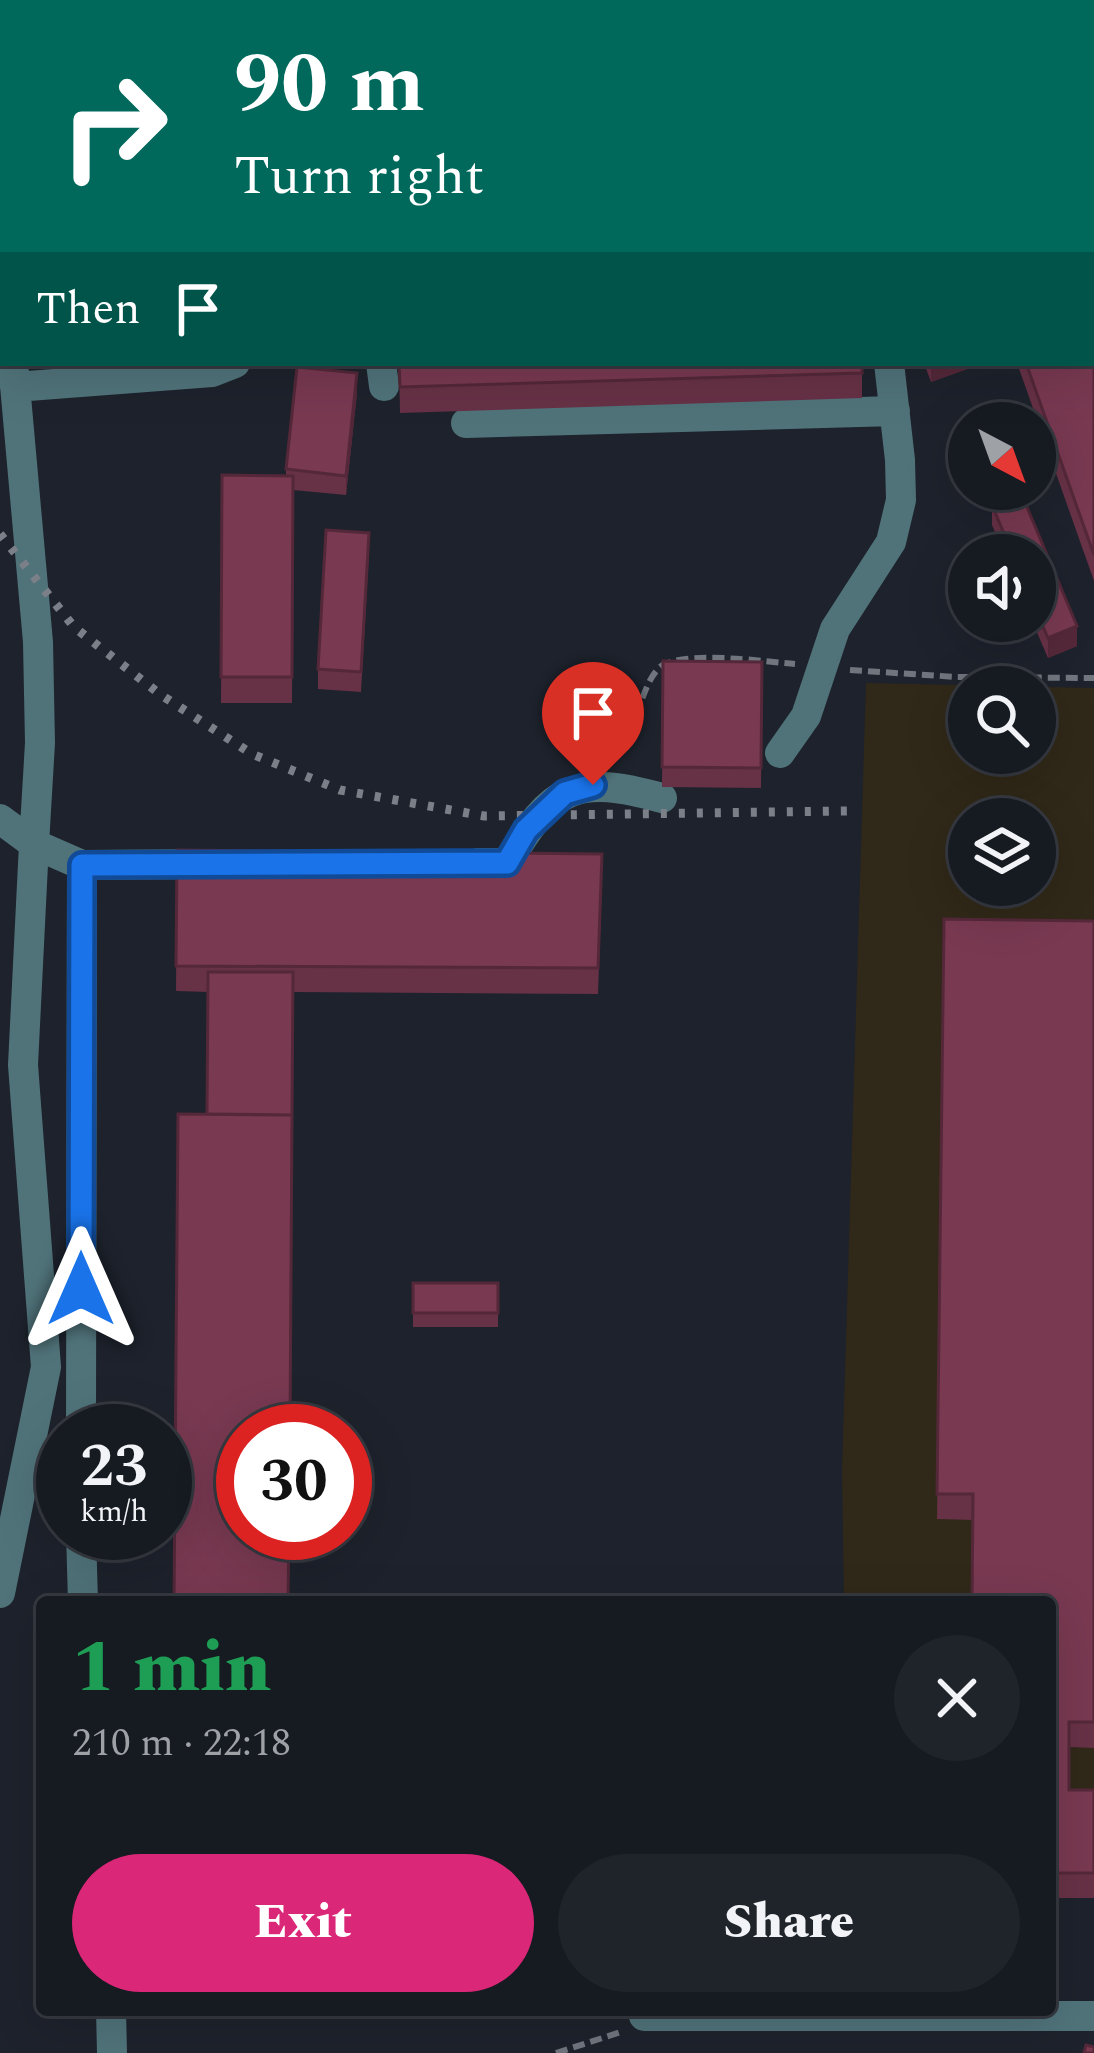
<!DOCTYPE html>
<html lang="en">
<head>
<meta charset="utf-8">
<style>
  body { margin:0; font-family:Spectral,serif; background:#1f232a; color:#f1f3f6; height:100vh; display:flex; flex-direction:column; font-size:45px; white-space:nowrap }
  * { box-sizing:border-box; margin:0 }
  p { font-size:39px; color:#9ea1a5 }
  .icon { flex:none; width:66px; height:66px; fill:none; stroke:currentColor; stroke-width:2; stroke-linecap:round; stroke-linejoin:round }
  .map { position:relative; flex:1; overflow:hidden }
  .panel { position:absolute; left:36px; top:1596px; width:1020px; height:420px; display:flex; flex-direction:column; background:#161a21; border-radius:12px; box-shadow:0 12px 48px #0002,0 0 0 3px #35383f }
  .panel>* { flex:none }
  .top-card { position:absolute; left:0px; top:0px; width:1095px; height:366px; box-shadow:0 12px 48px #0002,0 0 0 3px #35383f; background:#00695c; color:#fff; overflow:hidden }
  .needle { width:78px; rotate:139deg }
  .fabs { position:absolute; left:948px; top:402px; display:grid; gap:24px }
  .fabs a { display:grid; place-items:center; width:108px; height:108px; border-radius:50%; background:#161a21; box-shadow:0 12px 48px #0002,0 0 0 3px #35383f; font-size:60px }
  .speed { position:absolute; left:36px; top:1404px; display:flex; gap:24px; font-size:60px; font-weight:700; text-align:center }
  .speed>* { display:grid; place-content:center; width:156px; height:156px; border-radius:50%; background:#161a21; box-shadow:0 12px 48px #0002,0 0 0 3px #35383f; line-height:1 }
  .speed small { font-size:30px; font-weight:400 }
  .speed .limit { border:18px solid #d22; background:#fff; color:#111 }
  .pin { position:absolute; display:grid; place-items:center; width:102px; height:102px; color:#fff; margin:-123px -51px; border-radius:50% 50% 50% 0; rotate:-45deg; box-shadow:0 0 12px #0007 }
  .pin .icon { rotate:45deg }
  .me { position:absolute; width:132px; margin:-66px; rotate:0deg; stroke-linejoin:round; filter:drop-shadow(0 0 9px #0008) }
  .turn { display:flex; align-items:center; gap:42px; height:252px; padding:0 36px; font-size:54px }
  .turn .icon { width:156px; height:156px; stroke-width:2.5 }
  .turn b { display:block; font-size:84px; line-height:102px }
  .then { display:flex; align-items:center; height:114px; padding:0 36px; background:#0003; gap:24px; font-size:45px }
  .round { display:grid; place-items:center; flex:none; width:126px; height:126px; border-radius:63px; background:#1f232a }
  .headline { display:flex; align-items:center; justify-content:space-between; height:204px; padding:0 36px }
  h1 { font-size:72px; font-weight:800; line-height:90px; color:#1e9e55 }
  .primary-button { display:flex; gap:24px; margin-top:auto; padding:24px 36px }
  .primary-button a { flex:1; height:138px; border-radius:72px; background:#db2777; color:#fff; font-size:48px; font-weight:800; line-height:138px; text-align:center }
  .primary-button a+a { background:#1f232a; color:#f1f3f6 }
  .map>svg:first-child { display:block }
  .industrial { fill:#302818; fill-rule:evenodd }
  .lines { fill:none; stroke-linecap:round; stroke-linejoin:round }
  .path { stroke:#70757e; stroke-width:6; stroke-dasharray:12 6; stroke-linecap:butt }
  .minor { stroke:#50737a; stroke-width:30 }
  .rail { stroke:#7b7f88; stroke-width:9; stroke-dasharray:6 12; stroke-linecap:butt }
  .wall { fill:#673146 }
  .shaded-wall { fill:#542839 }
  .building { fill:#783951; stroke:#542839; stroke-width:3 }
  .route-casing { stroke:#114b97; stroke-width:30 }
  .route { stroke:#1a73e8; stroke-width:21 }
</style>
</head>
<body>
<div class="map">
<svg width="1094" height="2053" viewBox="0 0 1094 2053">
  <rect width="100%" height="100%" fill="#1d222c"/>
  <!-- industrial -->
  <path class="industrial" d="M866 683 1094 688V1898H1050V1602H844L842 1470ZM969 687H1035V753H969ZM969 819H1035V885H969Z"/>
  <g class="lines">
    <!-- path -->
    <path class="path" d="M850 670 957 677 1094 678
      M602 757C612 745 623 733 632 720 642 705 645 684 657 670 673 648 768 662 795 664
      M556 2053 621 2032"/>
    <!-- minor -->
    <path class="minor" d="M1 0 3 132
      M750 0 751 3
      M258 3 259 0
      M1086 3V0
      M13 363 38 642 40 743 34 844 82 865 81 1431
      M381 363 384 386
      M15 387 212 372 235 363
      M466 423 895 411
      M780 753 806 716 835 629 891 542 901 500 900 460 889 363
      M0 819 34 844 23 1065 46 1367 0 1593
      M478 863H507C552 786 576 774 662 798
      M82 865 214 864
      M81 1533 83 1602
      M111 2010 112 2053
      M644 2016H1094"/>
    <!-- rail -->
    <path class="rail" d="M0 534 74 627 161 695 252 754 340 790 484 816 849 811"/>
  </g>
  <!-- wall -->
  <path class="wall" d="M202 0V3H40Z
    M1094 357V581L1017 363H1092Z
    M399 363H862V398L400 413Z
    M924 363H984L931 382Z
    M357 393 346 495 293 490 292 703H221L222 475 286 476V469Z
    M1021 493 1077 626V646L1048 658 1032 621H1035V555H1005L992 525V505Z
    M369 553 361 692 318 689V669Z
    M663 661 762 662 761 788 662 787Z
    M177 850 602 880 598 994 293 992 174 1602 207 1114 208 992 176 991Z
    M944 919 1094 921V1748L1069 1747V1790H1094V1898H1050V1602L973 1520 937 1519Z
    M413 1283H498V1327H413Z"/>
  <!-- shaded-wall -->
  <path class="shaded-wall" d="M931 363H984L931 382Z
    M357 373V393L346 495V476Z
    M1077 626V646L1048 658V638Z"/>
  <!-- building -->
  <path class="building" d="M40 0H202V2L40 3Z
    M299 0H382V3H299Z
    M589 0H647V3H589Z
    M772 0H847L848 3H773Z
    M881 0H979L980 3H883Z
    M1092 212 1094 218V269L1092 270Z
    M1092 352 1094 357V555L1026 363H1092Z
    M399 363H862V373L400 387Z
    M297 367 357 373 346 476 286 469Z
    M222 475 293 476 292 677H221Z
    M1021 493 1077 626 1048 638 1035 608V555H1013L992 505Z
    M326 530 369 533 361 672 318 669Z
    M663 661 762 662 761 768 662 767Z
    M177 850 602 854 598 968 176 966Z
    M944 919 1094 921V1722H1069V1790H1094V1873H1050V1602H972L973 1494H937Z
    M208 972H293L292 1115 207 1114Z
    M178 1114 292 1115 290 1431H243V1533H289L288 1600 594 1602H174Z
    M413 1283H498V1313H413Z
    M1086 2045 1094 2047V2053H1084Z"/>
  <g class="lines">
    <defs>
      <path id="route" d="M81 1289 82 865 507 863 526 830 565 793 593 785"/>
    </defs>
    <!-- route casing -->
    <use href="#route" class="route-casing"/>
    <!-- route -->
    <use href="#route" class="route"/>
  </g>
</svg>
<div class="fabs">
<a><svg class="needle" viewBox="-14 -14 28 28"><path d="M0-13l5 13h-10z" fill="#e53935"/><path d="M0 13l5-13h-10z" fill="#9ea1a5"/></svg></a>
<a><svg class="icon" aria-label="sound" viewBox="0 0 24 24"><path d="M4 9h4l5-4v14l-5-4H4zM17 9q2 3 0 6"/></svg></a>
<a><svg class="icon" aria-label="search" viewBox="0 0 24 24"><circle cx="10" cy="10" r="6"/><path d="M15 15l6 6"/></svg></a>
<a><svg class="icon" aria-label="layers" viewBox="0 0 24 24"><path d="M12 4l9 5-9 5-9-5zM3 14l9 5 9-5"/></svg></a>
</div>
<div class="speed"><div>23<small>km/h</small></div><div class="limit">30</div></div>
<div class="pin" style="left:593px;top:785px;background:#d93025"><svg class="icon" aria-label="arrive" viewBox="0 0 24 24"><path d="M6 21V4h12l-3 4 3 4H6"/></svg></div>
<svg class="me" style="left:81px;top:1289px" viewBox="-20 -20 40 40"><path d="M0-17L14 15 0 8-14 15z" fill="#1a73e8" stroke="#fff" stroke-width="4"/></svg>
<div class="top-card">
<div class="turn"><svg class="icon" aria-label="right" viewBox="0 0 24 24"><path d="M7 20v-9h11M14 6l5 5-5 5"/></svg><div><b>90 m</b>Turn right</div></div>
<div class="then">Then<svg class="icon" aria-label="arrive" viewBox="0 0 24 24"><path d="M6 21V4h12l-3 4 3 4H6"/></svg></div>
</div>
<section class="panel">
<div class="headline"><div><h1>1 min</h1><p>210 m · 22:18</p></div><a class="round"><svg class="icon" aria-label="close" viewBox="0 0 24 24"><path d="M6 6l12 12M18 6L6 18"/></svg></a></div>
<div class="primary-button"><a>Exit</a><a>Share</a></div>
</section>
</div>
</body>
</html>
